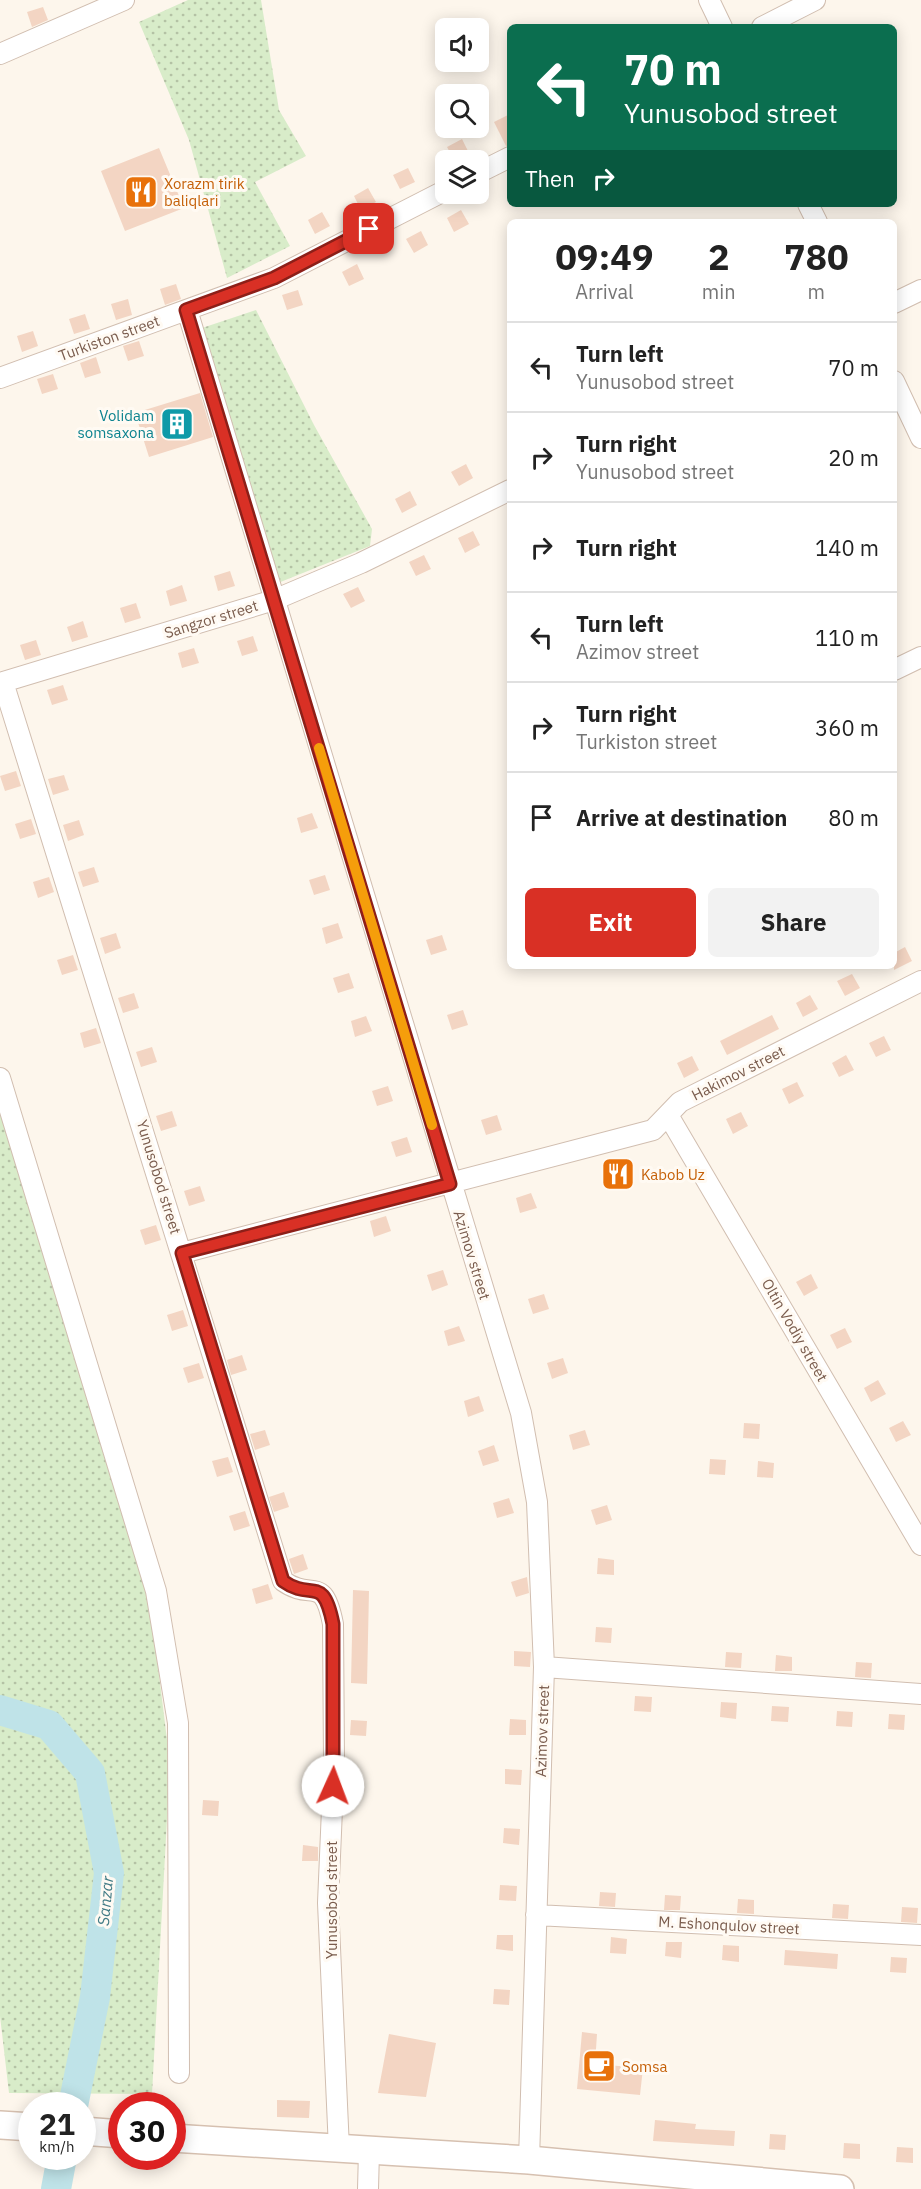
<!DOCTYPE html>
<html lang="en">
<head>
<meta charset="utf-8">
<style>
  body { margin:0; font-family:"IBM Plex Sans",sans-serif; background:#f2f2f2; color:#222; height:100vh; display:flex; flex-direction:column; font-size:22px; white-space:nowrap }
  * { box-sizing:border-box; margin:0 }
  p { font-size:20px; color:#767676 }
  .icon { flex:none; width:33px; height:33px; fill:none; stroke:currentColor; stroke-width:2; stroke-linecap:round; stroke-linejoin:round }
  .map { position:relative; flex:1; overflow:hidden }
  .drawer { position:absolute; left:507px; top:219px; width:390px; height:750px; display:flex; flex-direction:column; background:#fff; border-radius:9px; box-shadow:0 3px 15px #0003 }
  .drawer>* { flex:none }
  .hud { position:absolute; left:507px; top:24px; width:390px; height:183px; border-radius:9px; box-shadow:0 3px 15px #0003; background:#0b6e4f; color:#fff; overflow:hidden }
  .controls { position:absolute; left:435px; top:18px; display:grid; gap:12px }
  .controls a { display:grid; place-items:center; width:54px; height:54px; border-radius:9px; background:#fff; box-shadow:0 3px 15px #0003; font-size:30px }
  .speed { position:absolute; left:18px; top:2092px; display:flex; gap:12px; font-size:30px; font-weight:700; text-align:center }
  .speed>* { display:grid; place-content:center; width:78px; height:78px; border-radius:50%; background:#fff; box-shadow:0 3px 15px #0003; line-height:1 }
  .speed small { font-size:15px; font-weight:400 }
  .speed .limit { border:9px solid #d22; background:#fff; color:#111 }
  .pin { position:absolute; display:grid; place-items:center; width:51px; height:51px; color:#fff; margin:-26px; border-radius:12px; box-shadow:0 3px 9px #0006 }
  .me { position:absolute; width:66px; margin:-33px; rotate:2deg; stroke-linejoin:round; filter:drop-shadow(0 0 4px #0008) }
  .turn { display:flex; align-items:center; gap:21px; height:126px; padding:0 18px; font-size:27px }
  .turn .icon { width:78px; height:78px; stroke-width:2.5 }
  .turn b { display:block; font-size:42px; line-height:51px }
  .then { display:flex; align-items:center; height:57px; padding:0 18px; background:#0003; gap:12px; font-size:22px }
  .eta { display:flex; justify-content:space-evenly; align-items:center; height:102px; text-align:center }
  .eta b { font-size:36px; font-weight:700; line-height:42px }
  .action { display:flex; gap:12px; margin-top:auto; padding:12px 18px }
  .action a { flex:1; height:69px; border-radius:9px; background:#d93025; color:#fff; font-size:24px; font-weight:700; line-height:69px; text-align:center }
  .action a+a { background:#f2f2f2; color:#222 }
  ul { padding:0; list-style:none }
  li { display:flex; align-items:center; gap:18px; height:90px; padding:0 18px; border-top:2px solid #e0e0e0 }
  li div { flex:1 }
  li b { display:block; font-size:22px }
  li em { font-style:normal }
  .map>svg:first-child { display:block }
  .green { fill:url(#green-dots) }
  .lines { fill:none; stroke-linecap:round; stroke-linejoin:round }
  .river { stroke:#bfe3e8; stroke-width:30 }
  .building { fill:#f3d5c3 }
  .street-casing { stroke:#d1beb0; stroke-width:22 }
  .secondary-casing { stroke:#d6c0b0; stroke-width:30 }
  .street { stroke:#fff; stroke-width:20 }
  .secondary { stroke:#fff; stroke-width:27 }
  .route-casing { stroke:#8d1f18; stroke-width:15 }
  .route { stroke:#d93025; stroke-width:10 }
  .slow { stroke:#f59e0b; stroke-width:10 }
  .labels { text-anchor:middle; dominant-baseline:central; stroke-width:6; stroke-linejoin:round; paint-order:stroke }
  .food-label { font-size:15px; fill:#c56008; stroke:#fffaf3; text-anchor:start }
  .street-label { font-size:15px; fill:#7a5c4d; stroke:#fffaf3 }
  .culture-label { font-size:15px; fill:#0d838f; stroke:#fffaf3; text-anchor:end }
  .water-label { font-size:16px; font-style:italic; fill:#437c86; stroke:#fffaf3 }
</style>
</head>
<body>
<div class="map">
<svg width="921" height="2189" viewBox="0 0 921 2189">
  <defs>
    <pattern id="green-dots" width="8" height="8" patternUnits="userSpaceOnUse" patternTransform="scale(1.5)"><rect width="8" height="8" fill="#d8ecc9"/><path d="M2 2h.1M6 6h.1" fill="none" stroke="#b4c2a5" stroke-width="1.8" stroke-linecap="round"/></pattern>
  </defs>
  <rect width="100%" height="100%" fill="#fdf6ec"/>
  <!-- green -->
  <path class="green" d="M188 0H261L279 110 306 156 255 182 290 246 227 278 189 140 139 22Z
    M256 310 314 425 372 529 370 546 278 583 202 328Z
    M0 1108 150 1602 170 1764 152 2094 9 2093 0 2016Z"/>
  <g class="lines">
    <!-- river -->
    <path class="river" d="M0 1710 49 1725 90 1773 109 1873 95 1997 73 2106
      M56 2189 62 2157"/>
  </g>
  <!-- building -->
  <path class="building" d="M43 7 48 20 32 27 27 12Z
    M510 114V145L506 146 494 122Z
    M462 139 469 153 454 160 447 147Z
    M159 148 184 208 125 231 101 171Z
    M408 168 415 182 400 189 393 175Z
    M368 188 376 202 361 210 354 196Z
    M461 210 469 224 454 232 447 218Z
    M322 212 330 226 315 234 308 220Z
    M421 231 428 245 414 253 406 239Z
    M357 264 364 279 349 286 342 272Z
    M176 284 181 299 165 305 160 289Z
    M298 290 303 305 287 310 282 295Z
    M128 299 132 315 116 320 111 304Z
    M85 314 90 329 74 334 69 319Z
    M33 331 38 346 22 352 17 336Z
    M139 341 144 356 128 361 123 346Z
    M96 357 101 373 85 378 80 363Z
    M53 374 58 389 42 394 37 379Z
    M200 393 213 437 149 457 135 413Z
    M466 464 473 478 459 486 451 472Z
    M410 491 417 505 402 513 395 499Z
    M473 531 480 545 465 553 458 538Z
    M424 555 431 569 416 576 409 562Z
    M230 571 235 586 218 591 214 576Z
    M182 585 187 601 170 606 166 591Z
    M358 587 365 601 351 608 343 594Z
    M136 603 141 618 125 623 120 608Z
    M83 621 88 637 72 642 67 627Z
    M253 636 258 651 242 656 237 641Z
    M36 640 41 655 25 660 20 645Z
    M194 648 199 663 182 668 178 653Z
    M63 685 68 700 52 705 47 690Z
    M16 771 21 786 5 791 0 776Z
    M64 775 69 790 53 795 48 779Z
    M312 813 318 828 301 833 297 818Z
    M31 819 36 834 20 839 15 824Z
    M79 820 84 835 68 841 63 825Z
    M94 867 99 882 83 887 78 872Z
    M325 875 330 890 314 895 309 880Z
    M49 877 54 892 38 898 33 882Z
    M338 923 343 938 326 944 322 928Z
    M116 933 121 948 105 954 100 938Z
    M442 935 447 950 431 955 426 940Z
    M905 947 912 961 894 970V953Z
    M73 955 78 970 62 975 57 960Z
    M349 973 354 988 338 993 333 978Z
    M852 974 860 988 845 996 837 981Z
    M134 993 139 1008 123 1013 118 998Z
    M810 995 818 1009 803 1017 796 1003Z
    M463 1010 468 1025 452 1030 447 1015Z
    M772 1015 779 1029 727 1055 720 1041Z
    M366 1016 372 1031 355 1037 351 1021Z
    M96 1028 101 1043 84 1048 80 1033Z
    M884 1036 891 1050 876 1057 869 1043Z
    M152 1047 157 1062 141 1067 136 1052Z
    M846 1055 854 1070 839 1077 832 1063Z
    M692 1056 699 1070 684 1078 677 1063Z
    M797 1082 804 1096 789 1104 782 1089Z
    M388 1086 393 1101 377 1106 372 1091Z
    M172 1111 177 1126 161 1131 156 1116Z
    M741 1112 748 1126 733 1134 726 1119Z
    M497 1115 502 1130 486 1135 481 1120Z
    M407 1137 412 1152 396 1157 391 1142Z
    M626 1163 631 1179 615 1184 610 1169Z
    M200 1186 205 1201 189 1206 184 1191Z
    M531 1193 537 1208 520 1213 516 1198Z
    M386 1216 391 1231 374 1237 370 1221Z
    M156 1225 161 1240 145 1245 140 1230Z
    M443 1270 448 1285 432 1291 427 1275Z
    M811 1274 818 1288 804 1296 796 1282Z
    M544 1294 549 1309 533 1314 528 1299Z
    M183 1310 188 1326 172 1331 167 1315Z
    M459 1326 465 1341 448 1346 444 1331Z
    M845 1328 852 1342 837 1349 830 1335Z
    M242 1355 247 1370 231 1375 227 1360Z
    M563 1358 568 1373 552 1379 547 1363Z
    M199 1363 204 1378 188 1383 183 1368Z
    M878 1380 886 1394 871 1402 864 1388Z
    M479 1396 484 1411 468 1417 464 1401Z
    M903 1421 911 1435 896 1442 889 1428Z
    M744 1423 760 1424 759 1439 743 1438Z
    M265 1430 270 1445 255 1450 250 1434Z
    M585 1430 590 1445 573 1450 569 1435Z
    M494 1445 499 1461 483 1466 478 1451Z
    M228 1457 233 1472 217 1477 212 1461Z
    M710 1459 726 1460 725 1475 709 1474Z
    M758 1461 774 1463 773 1478 757 1477Z
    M284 1492 289 1507 274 1512 269 1497Z
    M509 1498 514 1513 497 1518 493 1503Z
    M607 1505 612 1520 596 1525 591 1510Z
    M245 1511 250 1526 234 1531 229 1516Z
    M303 1554 308 1569 294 1574 289 1559Z
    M598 1558 614 1560V1575L597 1574Z
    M527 1577 529 1593 516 1597 511 1582Z
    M268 1584 273 1599 256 1604 252 1589Z
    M353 1590 369 1591 367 1684 351 1683Z
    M596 1627 612 1628 611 1643 595 1642Z
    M514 1651 531 1652 530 1667 514 1666Z
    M726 1652 742 1653 741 1668 725 1667Z
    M776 1655 792 1657V1671H775Z
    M856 1662 872 1663 871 1678 855 1677Z
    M635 1696 652 1697 651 1712 634 1711Z
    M721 1702 737 1703 736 1719 720 1717Z
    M772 1706 789 1707 788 1722 771 1721Z
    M837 1711 853 1712 852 1727 836 1726Z
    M889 1714 905 1715 904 1730 888 1729Z
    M510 1719 526 1720V1735H509Z
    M351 1720 367 1721 366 1736 350 1735Z
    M505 1769 522 1770 521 1785 505 1784Z
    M306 1774 321 1775V1790L305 1789Z
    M203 1800 219 1801 218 1816 202 1815Z
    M504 1828 520 1829 519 1845 503 1843Z
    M303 1845 318 1847V1861H302Z
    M500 1885 517 1886 516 1901 499 1900Z
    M600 1892 616 1893 615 1907 599 1906Z
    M665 1895 681 1896 680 1910H664Z
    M738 1899 754 1900V1914L737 1913Z
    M833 1904 849 1905 848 1919 832 1918Z
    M902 1907 918 1908 917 1923 901 1922Z
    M497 1935H513V1951L496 1949Z
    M611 1937 627 1939 626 1954 610 1953Z
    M666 1942H682L681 1958 665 1956Z
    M723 1945 739 1946V1962L722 1960Z
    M785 1950 838 1954 837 1969 784 1965Z
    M891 1957 907 1958 906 1973 890 1972Z
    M494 1989 510 1990 509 2005 493 2004Z
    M582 2032 597 2034 595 2064 643 2068 640 2095 577 2089Z
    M389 2034 436 2043 426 2097 378 2093Z
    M277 2100 310 2101 309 2118 277 2117Z
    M655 2120 696 2124 695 2129 735 2131 734 2146 653 2141Z
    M770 2134 786 2135 785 2150 769 2149Z
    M844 2143 860 2144V2159L843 2158Z
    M897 2147 913 2148V2163L896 2162Z"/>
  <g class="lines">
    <defs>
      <path id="street" d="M709 0 722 27
        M762 27 815 0
        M0 54 124 0
        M478 173 510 157
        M808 204 817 222
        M894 303 921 290
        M187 310 521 1413 537 1502 544 1667 529 2160
        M0 378 274 278 446 190
        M894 381 921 438
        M894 670 921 657
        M0 1078 156 1591 178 1723 179 2073
        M668 1115 921 1545
        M182 1253 653 1130 680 1102 921 981
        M544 1667 921 1694
        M536 1915 921 1935
        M339 2149 328 1903 334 1762 333 1624C323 1573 312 1602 283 1581L3 682 274 600 361 563 510 490
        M368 2189 369 2151"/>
      <path id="secondary" d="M0 2125 32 2127
        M82 2131 122 2134
        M172 2138 529 2160 840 2189"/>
    </defs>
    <!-- street casing -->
    <use href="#street" class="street-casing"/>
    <!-- secondary casing -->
    <use href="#secondary" class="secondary-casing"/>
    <!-- street -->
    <use href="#street" class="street"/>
    <!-- secondary -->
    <use href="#secondary" class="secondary"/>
  </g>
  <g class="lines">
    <defs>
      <path id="route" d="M333 1786V1624C323 1573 312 1602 283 1581L182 1253 450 1184 186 310 274 278 369 229"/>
    </defs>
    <!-- route casing -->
    <use href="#route" class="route-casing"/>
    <!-- route -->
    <use href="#route" class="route"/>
    <!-- slow -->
    <path class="slow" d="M319 748 432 1125"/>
  </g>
  <!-- icons -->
  <defs>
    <symbol id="restaurant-square" viewBox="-11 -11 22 22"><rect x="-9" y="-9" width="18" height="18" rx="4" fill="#e8710a" stroke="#fffaf3"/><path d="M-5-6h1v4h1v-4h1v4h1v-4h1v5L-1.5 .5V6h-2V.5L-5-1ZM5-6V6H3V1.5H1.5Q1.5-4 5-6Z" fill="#fff"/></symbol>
    <symbol id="building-square" viewBox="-11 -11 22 22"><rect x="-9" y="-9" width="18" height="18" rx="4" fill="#0f9aa8" stroke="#fffaf3"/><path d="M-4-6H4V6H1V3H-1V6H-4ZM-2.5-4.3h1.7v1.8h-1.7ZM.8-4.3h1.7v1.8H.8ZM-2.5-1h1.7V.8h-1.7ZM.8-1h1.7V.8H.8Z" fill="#fff"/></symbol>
    <symbol id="cafe-square" viewBox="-11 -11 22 22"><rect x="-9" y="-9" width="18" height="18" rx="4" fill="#e8710a" stroke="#fffaf3"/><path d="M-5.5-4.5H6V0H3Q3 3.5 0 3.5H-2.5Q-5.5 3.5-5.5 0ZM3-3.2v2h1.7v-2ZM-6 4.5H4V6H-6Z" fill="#fff"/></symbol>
  </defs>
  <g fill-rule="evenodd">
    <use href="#restaurant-square" x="122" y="173" width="38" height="38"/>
    <use href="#building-square" x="158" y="405" width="38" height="38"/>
    <use href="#restaurant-square" x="599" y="1155" width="38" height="38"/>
    <use href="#cafe-square" x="580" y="2047" width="38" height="38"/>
  </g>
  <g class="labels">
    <!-- food labels -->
    <g class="food-label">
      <text x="164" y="183">Xorazm tirik<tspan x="164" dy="17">baliqlari</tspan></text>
      <text x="641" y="1174">Kabob Uz</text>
      <text x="622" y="2066">Somsa</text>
    </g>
    <!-- street labels -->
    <g class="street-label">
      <text transform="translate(109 338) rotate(-20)">Turkiston street</text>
      <text transform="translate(211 619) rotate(-17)">Sangzor street</text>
      <text transform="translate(738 1073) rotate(-27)">Hakimov street</text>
      <text transform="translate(159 1177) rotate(73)">Yunusobod street</text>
      <text transform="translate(472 1255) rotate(73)">Azimov street</text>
      <text transform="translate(795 1330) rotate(60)">Oltin Vodiy street</text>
      <text transform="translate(542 1731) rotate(-88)">Azimov street</text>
      <text transform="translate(331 1900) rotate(-90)">Yunusobod street</text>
      <text transform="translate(729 1925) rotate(3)">M. Eshonqulov street</text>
    </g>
    <!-- culture labels -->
    <g class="culture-label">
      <text x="154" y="415">Volidam<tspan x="154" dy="17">somsaxona</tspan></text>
    </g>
    <!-- water labels -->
    <g class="water-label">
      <text transform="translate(105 1901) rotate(-85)">Sanzar</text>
    </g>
  </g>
</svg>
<div class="controls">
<a><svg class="icon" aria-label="sound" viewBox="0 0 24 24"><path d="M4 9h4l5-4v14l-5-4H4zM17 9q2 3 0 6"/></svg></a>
<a><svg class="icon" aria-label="search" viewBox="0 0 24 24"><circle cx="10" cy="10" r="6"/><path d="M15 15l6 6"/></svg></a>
<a><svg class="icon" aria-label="layers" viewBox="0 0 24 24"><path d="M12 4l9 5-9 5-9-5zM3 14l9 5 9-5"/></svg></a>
</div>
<div class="speed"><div>21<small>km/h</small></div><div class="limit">30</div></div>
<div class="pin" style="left:369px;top:229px;background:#d93025"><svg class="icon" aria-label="arrive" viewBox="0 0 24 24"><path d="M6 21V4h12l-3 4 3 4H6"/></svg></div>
<svg class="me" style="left:333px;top:1786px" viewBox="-20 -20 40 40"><circle r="19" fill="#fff"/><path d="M0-13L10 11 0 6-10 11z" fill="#d93025"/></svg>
<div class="hud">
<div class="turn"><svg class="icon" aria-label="left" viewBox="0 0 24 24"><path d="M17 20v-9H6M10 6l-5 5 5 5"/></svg><div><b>70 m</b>Yunusobod street</div></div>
<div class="then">Then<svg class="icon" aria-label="right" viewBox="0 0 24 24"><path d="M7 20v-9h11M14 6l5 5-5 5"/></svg></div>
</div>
<section class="drawer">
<div class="eta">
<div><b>09:49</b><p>Arrival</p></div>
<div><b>2</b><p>min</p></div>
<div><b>780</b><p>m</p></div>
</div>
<ul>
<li><svg class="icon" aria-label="left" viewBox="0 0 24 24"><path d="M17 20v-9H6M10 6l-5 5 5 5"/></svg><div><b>Turn left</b><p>Yunusobod street</p></div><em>70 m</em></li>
<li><svg class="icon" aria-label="right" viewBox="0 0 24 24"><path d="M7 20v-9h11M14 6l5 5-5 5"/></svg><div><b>Turn right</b><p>Yunusobod street</p></div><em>20 m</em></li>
<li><svg class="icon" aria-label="right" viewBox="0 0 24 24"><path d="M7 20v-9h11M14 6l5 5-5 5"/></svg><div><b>Turn right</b></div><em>140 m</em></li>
<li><svg class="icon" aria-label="left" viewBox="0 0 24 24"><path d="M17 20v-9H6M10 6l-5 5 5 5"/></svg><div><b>Turn left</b><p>Azimov street</p></div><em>110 m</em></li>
<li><svg class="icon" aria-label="right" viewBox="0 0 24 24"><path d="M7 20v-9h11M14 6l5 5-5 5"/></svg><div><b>Turn right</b><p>Turkiston street</p></div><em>360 m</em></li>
<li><svg class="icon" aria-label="arrive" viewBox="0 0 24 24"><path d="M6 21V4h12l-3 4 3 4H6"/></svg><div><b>Arrive at destination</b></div><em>80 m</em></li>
</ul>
<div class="action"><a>Exit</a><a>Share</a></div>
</section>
</div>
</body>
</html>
